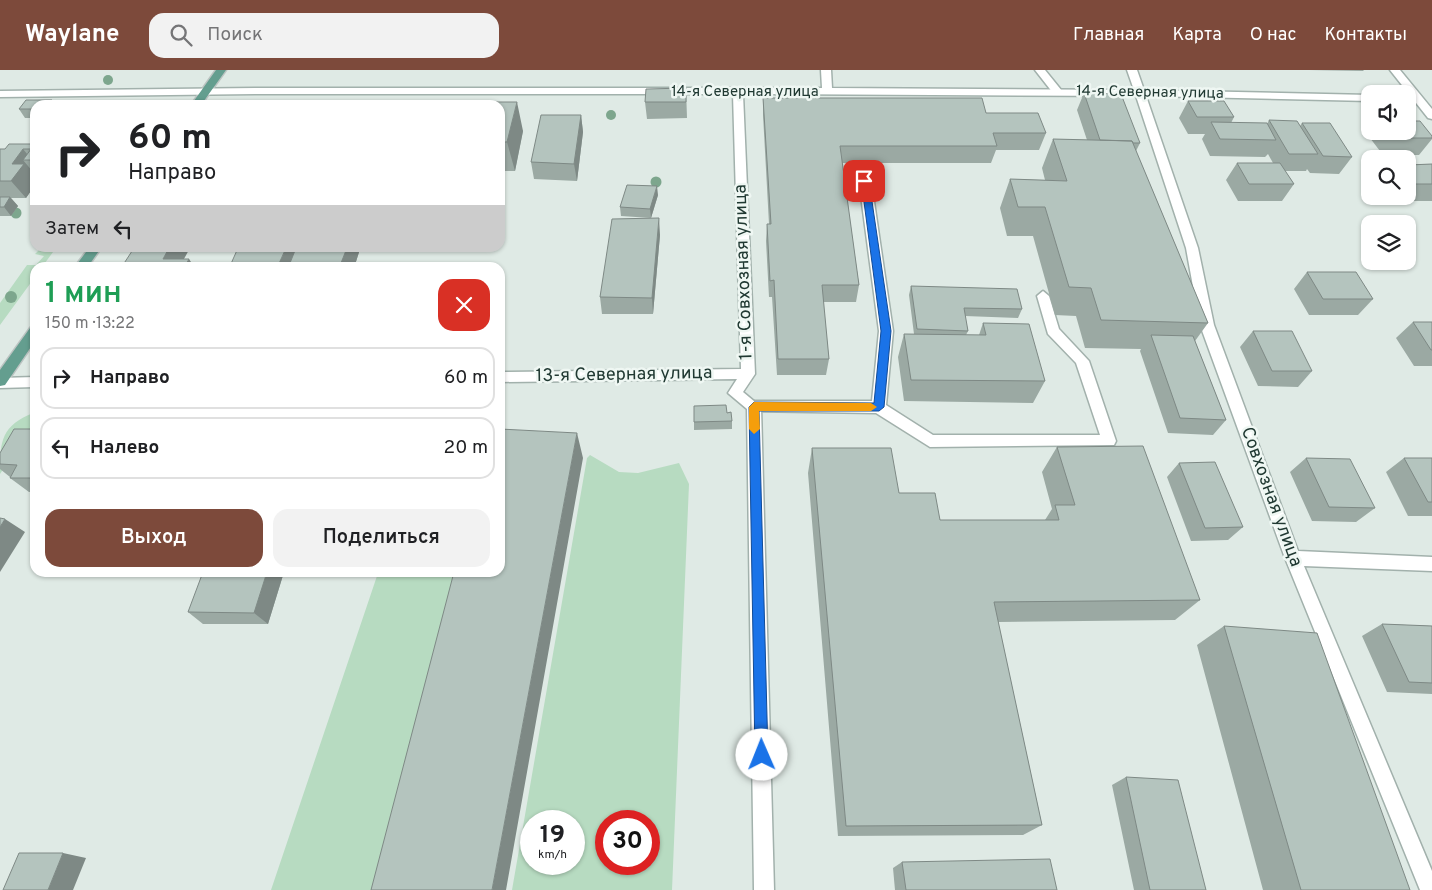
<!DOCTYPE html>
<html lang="ru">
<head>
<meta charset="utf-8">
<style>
  body { margin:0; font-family:Overpass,sans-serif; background:#f2f2f2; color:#202124; height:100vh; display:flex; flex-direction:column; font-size:19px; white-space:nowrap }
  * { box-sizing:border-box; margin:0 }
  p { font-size:16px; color:#757577 }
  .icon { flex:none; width:28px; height:28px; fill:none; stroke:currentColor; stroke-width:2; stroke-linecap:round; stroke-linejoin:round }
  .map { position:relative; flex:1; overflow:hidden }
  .side { position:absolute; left:30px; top:192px; width:475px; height:315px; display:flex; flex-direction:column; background:#fff; border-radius:15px; box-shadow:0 1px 4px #0004 }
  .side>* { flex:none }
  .banner { position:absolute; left:30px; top:30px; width:475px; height:152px; border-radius:15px; box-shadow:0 1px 4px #0004; background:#fff; color:#202124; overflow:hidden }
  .fabs { position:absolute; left:1361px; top:15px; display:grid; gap:10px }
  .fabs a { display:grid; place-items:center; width:55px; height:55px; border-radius:10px; background:#fff; box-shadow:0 1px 4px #0004; font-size:25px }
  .speed { position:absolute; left:520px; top:740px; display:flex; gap:10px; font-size:25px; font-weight:700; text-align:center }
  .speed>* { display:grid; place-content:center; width:65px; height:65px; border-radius:50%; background:#fff; box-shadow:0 1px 4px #0004; line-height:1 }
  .speed small { font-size:12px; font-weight:400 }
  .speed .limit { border:8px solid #d22; background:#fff; color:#111 }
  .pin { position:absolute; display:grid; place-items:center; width:42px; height:42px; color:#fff; margin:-21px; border-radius:10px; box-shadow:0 2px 8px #0006 }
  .me { position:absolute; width:55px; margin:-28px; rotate:359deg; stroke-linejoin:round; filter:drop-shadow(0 0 4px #0008) }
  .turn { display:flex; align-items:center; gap:18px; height:105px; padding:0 15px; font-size:22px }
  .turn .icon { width:65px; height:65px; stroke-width:2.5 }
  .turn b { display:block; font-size:35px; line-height:42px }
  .then { display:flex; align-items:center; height:48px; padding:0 15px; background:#0003; gap:10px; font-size:19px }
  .round { display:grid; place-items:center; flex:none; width:52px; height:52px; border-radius:15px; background:#f2f2f2 }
  .overview { display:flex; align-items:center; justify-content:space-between; height:85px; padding:0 15px }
  h1 { font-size:30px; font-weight:600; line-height:38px; color:#1e9e55 }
  .button { display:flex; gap:10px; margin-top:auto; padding:10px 15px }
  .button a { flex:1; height:58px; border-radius:15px; background:#7d4a3b; color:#fff; font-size:20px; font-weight:600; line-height:58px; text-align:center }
  .button a+a { background:#f2f2f2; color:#202124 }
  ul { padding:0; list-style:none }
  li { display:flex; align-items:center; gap:15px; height:62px; margin:0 10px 8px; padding:0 5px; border:2px solid #e0e0e0; border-radius:15px }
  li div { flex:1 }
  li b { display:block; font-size:19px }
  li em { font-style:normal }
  header { display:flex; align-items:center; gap:30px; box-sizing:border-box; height:70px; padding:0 25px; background:#7d4a3b; color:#fff }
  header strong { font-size:24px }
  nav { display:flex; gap:28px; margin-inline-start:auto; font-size:18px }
  .search { width:350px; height:45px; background:#f2f2f2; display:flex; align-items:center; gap:12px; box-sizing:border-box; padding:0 18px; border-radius:15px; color:#757577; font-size:19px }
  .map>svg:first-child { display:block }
  .green { fill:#b7dbc1; fill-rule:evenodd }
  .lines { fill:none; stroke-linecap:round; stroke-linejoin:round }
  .lane-casing { stroke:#a2b1ac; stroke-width:3 }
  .street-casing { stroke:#a2b1ac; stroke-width:3 }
  .primary-casing { stroke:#bcc4c2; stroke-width:3 }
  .lane { fill:#fff; fill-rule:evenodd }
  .street { fill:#fff; fill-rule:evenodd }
  .primary { fill:#649e8f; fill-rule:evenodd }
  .tree { fill:#7da68d }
  .wall { fill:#9ba9a3 }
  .shaded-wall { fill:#7e8985 }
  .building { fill:#b4c4be; stroke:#7e8985 }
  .route { fill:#1a73e8; stroke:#114b97 }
  .slow { fill:#f59e0b }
  .labels { text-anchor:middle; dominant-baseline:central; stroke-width:5; stroke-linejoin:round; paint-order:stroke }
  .far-street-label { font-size:15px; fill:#203932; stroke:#eff7f3 }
  .street-label { font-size:18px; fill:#203932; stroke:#eff7f3 }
</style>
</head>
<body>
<header>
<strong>Waylane</strong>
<div class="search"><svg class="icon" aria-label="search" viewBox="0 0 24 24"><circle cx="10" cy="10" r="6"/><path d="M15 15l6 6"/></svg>Поиск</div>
<nav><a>Главная</a><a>Карта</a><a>О нас</a><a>Контакты</a></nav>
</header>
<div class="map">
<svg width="1432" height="820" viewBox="0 0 1432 820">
  <rect width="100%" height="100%" fill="#dfeae5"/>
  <!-- green -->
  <path class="green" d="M41 178H56L42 197 35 198V207L0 255V233L27 195H36L44 186 35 184Z
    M35 342V351L0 404C0 370 1 356 35 342Z
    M590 385 619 402 638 403 679 393 689 414 672 820H512L587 388ZM531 751H574V794H531ZM606 751H649V794H606Z
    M378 503H461L385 820H271Z"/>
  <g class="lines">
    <defs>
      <path id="lane" d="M1035 0H1045L1062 21 1061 23H1053Z
        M865 107 871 111 893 261 886 335 933 365H1100L1076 293 1048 264 1037 226 1043 221 1049 226 1059 259 1089 291 1116 371 1114 375 930 377 876 343 749 341 747 337 749 333 754 331H872L879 261 859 111Z"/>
      <path id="street" d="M821 0H831L832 18 1134 20 1127 0H1137L1144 20 1370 25V31L1146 26 1198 178 1214 255 1298 481 1432 487V501L1304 496 1432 801V820H1420L1285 488 1200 255 1186 178 1136 26 743 24 755 304 743 322 761 337 774 820H754L747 339 728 323 737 309 500 312V302L741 299 733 24H255L0 27V21L255 18H822Z
        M1390 0H1400L1432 39V49L1428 48Z
        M35 307V317L0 318V308Z"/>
      <path id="primary" d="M216 0H226L201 35H191Z
        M89 178H101L87 198H74Z
        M35 256V271L5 315 0 316V300L30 258Z"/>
    </defs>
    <!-- lane casing -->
    <use href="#lane" class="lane-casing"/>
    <!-- street casing -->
    <use href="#street" class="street-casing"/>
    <!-- primary casing -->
    <use href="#primary" class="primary-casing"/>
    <!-- lane -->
    <use href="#lane" class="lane"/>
    <!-- street -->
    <use href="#street" class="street"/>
    <!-- primary -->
    <use href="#primary" class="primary"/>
  </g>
  <!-- trees -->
  <g class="tree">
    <circle cx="108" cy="10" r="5"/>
    <circle cx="611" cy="45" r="5"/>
    <circle cx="656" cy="112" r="5.5"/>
    <circle cx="16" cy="143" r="5.5"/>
    <circle cx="11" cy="227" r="6"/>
  </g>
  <!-- wall -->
  <path class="wall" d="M1309 0H1364L1363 1Z
    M686 18 687 48 647 49 645 32Z
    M1084 23 1140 73 1136 81 1208 253 1195 271 1226 350 1213 365 1168 363 1140 281 1141 279 1085 278 1076 246 1055 245 1033 166H1007L1000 138 1010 109 1045 110 1042 98 1053 69 1087 70 1077 40Z
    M763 28 1046 63 1039 80H996L991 93H842L859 215 856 232H823L829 289 826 305H777L772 227H769L766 171 767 154H769L763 45Z
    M1188 31 1234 47 1231 53 1267 54 1269 50 1300 56 1302 53 1352 87 1339 104 1310 103 1307 99 1306 101H1285L1294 114 1282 131H1238L1226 110 1237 93H1273L1268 84 1265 87 1210 86 1202 69 1205 64H1188L1179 48Z
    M35 35V48H25L19 39Z
    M500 35 523 61 515 101H500Z
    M581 45 583 62 577 111 534 109 531 92Z
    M1375 61H1408L1432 66V69L1419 85H1383L1370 68Z
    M35 68V104L33 102 32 103 35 107V115L26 128H11L18 136 11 146H0V79H5L31 74Z
    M1432 94V131H1396L1393 126H1408V95Z
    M658 125 651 148 621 146 620 137Z
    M660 165 653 244H602L600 227Z
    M347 178H359L360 179 354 198H231L230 196Z
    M1307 202 1373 229 1358 245H1309L1294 219Z
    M911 216 1022 239 1018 248 965 246 968 261 966 265H979L983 253 1045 311 1033 333 904 331 898 287 904 264H914L909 225Z
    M1413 252H1432V296H1414L1396 268Z
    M1253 261 1312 301 1298 317 1258 316 1240 277Z
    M727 343 732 351V359L694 360V352Z
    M35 359V422H29L10 408V407L0 399V383Z
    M1057 377 1200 530 1175 550 998 552 1042 755 1023 765 838 766 808 403 812 378 899 423 940 450H1045L1052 439 1042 402Z
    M1306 388 1375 438 1356 452 1312 451 1290 402Z
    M1404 388H1432V446H1408L1386 402Z
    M1179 393 1243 457 1228 470 1191 471 1167 407Z
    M284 502 268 554H203L188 542Z
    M1382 554 1432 556V624L1387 622 1362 566Z
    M1224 556 1410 820H1263L1197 575Z
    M1126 707 1206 820H1134L1112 715Z
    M902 792 1057 820H895L893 798Z"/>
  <!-- shaded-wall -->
  <path class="shaded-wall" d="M52 30 56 35H48Z
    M517 32 523 61 515 101 507 72Z
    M581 45 583 62 577 111 574 94Z
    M23 79 32 90H23L33 102 32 103 35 107V115L26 128 11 111 12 94Z
    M657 116 658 125 651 148 650 139Z
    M10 127 18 136 11 146 4 137Z
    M501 129 505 146 500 167V132Z
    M659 148 660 165 653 244 652 228Z
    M169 178H190L179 198 163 189Z
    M286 178H298L294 198H277Z
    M347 178H359L360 179 354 198H339Z
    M189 189 195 198H184Z
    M577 363 583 388 506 820H492Z
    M5 449 25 462 0 502V457Z
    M267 502H284L268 554 254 543Z
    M63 783 86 788 73 820H48Z"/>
  <!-- building -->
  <path class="building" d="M686 18V32H645L646 19Z
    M1084 23 1121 24 1140 73H1133L1132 71 1100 70Z
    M763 28H982L986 43H1038L1046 63H993L997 76H840L859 215H822L829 289H778L774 210 770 211 767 154H771Z
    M26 30H52L48 35H35V39H19Z
    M1188 31H1224L1234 47H1197Z
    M466 32H517L507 72H500V35H464Z
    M541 45H581L574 94 531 92Z
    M1269 50 1297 51 1318 84H1289Z
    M1408 51H1420L1432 66V68H1396L1391 61H1408Z
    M1211 52 1267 53 1276 70 1220 69Z
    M1302 53H1330L1352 87 1323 86Z
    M35 68V90H23L31 79H23L12 94H24L11 111H0V79H5L9 74H31Z
    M1053 69 1132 71 1208 253 1101 250 1091 218 1069 217 1045 137H1018L1010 109 1067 111Z
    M1237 93H1280L1294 114H1249Z
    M1432 94V114H1410L1408 110V95Z
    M627 115 657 116 650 139 620 137Z
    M0 127H10L4 137H0Z
    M659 148 652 228 600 227 612 149Z
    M134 178H169L163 189H189L184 198H121Z
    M175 178H180L178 181Z
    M238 178H286L277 198H252L253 195 230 196Z
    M296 178H347L339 198H288Z
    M400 195H435V198H399Z
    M1307 202H1356L1373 229H1323Z
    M911 216 1017 219 1022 239 964 238 968 261 917 259Z
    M1413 252H1432V280H1431Z
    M983 253 1029 254 1045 311 911 310 904 264 986 265Z
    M1253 261H1292L1312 301H1272Z
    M1151 265 1193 266 1226 350 1180 348Z
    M726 335 727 343 731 342 732 351 694 352V336Z
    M14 359H35V408H10L17 395 0 394V383Z
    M500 359 577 363 492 820H371L454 502H500Z
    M1143 376 1200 530 994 532 1042 755 846 756 812 378H891L899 423H935L940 450H1059L1055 435H1075L1057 377Z
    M1306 388 1350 389 1375 438 1329 437Z
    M1404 388H1432V432H1428Z
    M1215 392 1243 457 1205 458 1179 393Z
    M0 448 5 449 0 457Z
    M203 502H267L254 543 188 542Z
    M1382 554 1432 556V613L1409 612Z
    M1224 556 1317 563 1410 820H1301Z
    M1126 707 1178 710 1206 820H1150Z
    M19 783H63L48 820H3Z
    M1050 789 1057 820H906L902 792Z"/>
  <!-- route -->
  <path class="route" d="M861 109 869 111 891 261 884 337 879 341H759L768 685 766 690 762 692 757 690 755 685 749 337 754 332 874 333 881 261Z"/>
  <!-- slow -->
  <path class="slow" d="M754 332 871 333 877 337 871 341H759L760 359 754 364 749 359V337Z"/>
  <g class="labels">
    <!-- far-street labels -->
    <g class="far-street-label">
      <text x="745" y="22">14-я Северная улица</text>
      <text transform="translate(1150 23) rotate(1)">14-я Северная улица</text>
    </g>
    <!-- street labels -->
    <g class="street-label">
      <text transform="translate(744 202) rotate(-92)">1-я Совхозная улица</text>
      <text transform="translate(624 305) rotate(-1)">13-я Северная улица</text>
      <text transform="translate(1271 427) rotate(70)">Совхозная улица</text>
    </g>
  </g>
</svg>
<div class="fabs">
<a><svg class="icon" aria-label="sound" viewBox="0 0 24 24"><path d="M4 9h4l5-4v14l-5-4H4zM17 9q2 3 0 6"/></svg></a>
<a><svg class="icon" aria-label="search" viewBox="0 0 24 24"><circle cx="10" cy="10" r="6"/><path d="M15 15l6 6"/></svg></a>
<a><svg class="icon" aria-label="layers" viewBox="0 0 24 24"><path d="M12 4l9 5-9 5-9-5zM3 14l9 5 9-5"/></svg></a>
</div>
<div class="speed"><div>19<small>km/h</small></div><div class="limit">30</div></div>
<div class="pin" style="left:864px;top:111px;background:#d93025"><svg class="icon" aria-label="arrive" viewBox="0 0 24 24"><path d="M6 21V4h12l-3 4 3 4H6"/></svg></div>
<svg class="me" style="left:762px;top:685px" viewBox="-20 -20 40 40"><circle r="19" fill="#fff"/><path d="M0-13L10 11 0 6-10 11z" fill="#1a73e8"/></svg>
<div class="banner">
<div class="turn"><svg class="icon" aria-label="right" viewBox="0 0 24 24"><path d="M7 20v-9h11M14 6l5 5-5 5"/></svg><div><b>60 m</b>Направо</div></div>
<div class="then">Затем<svg class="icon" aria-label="left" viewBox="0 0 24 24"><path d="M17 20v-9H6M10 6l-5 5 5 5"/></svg></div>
</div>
<section class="side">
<div class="overview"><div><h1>1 мин</h1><p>150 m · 13:22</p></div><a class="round" style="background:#d93025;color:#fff"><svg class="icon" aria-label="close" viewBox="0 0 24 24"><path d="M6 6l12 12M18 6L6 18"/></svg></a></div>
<ul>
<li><svg class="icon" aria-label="right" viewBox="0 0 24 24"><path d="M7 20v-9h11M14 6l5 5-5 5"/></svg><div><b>Направо</b></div><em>60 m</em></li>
<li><svg class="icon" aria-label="left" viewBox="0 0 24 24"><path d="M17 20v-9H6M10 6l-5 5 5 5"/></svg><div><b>Налево</b></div><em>20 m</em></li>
</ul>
<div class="button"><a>Выход</a><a>Поделиться</a></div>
</section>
</div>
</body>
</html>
